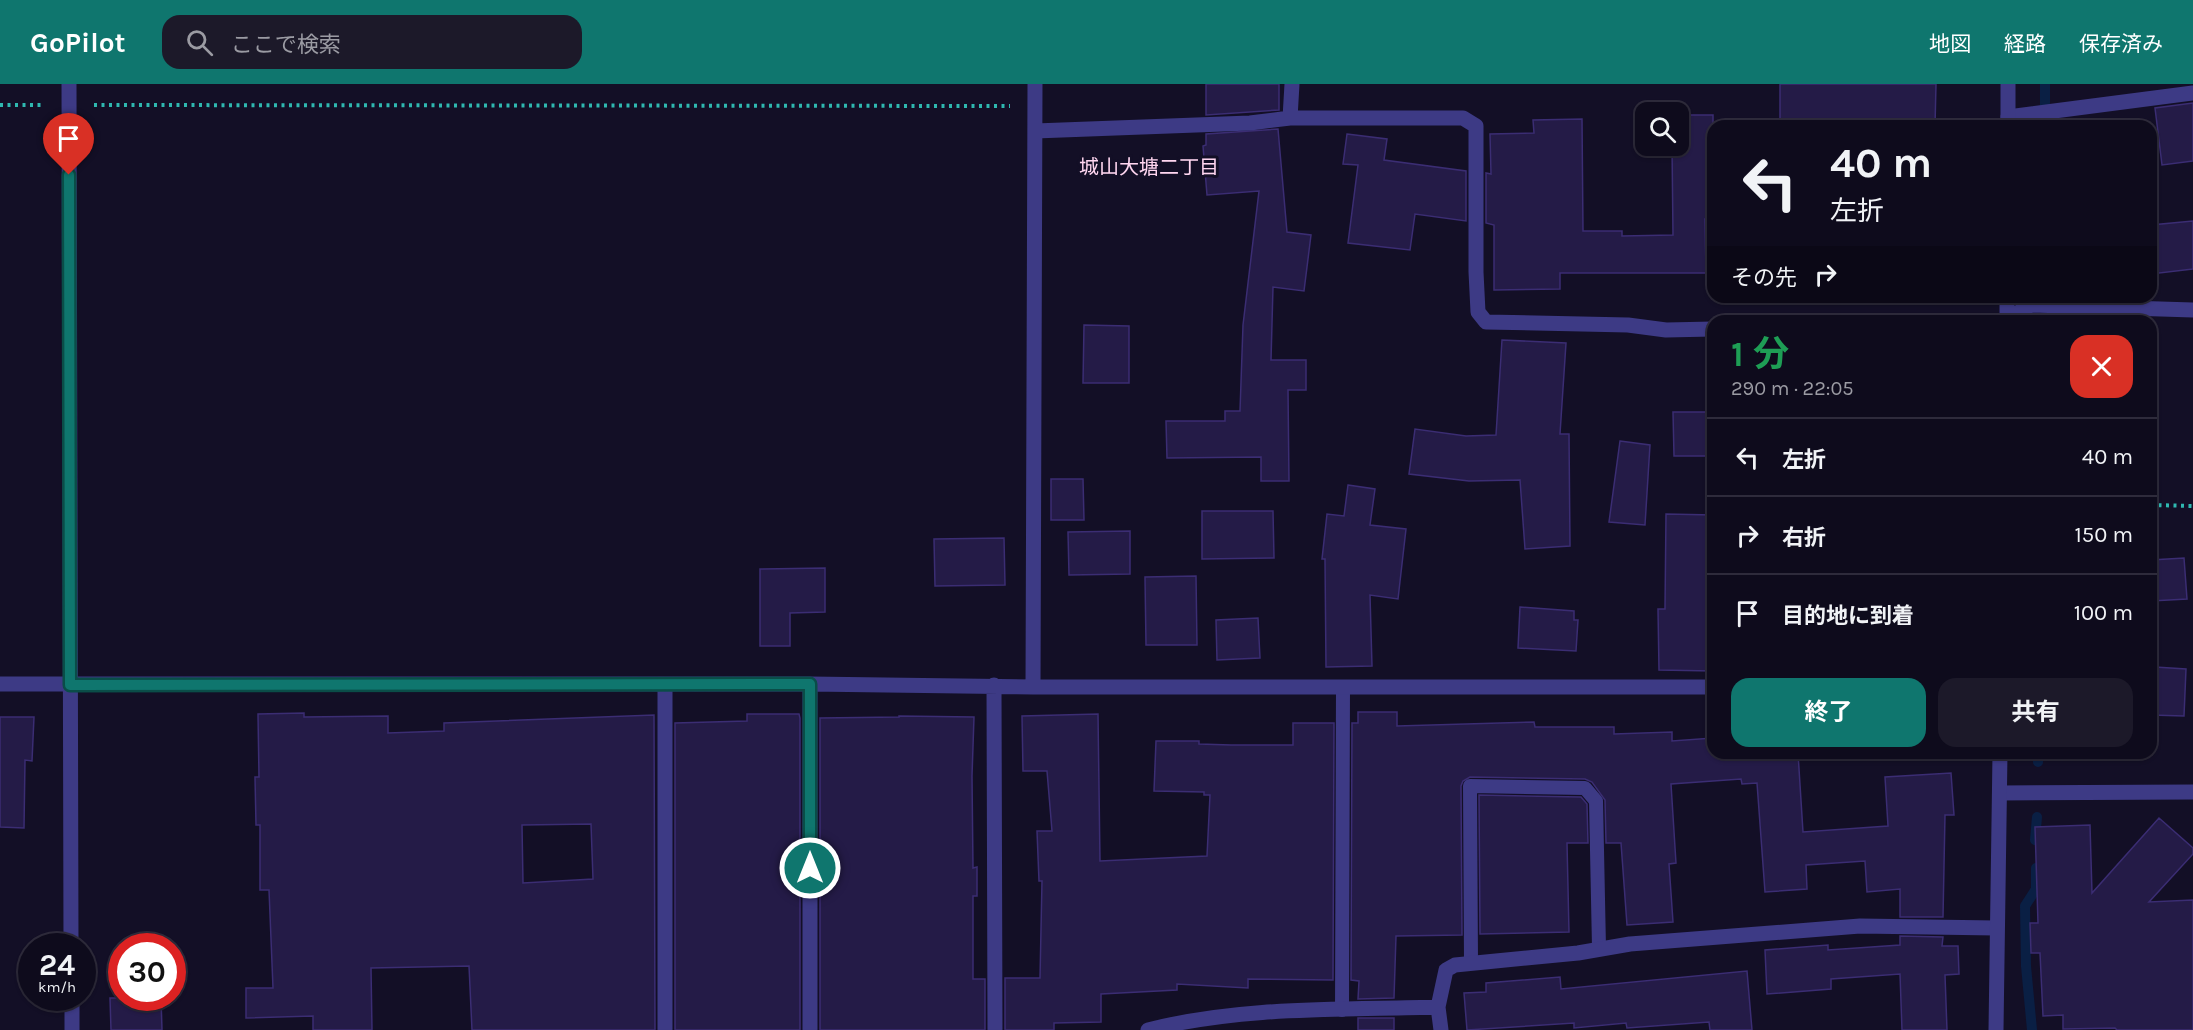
<!DOCTYPE html>
<html lang="ja">
<head>
<meta charset="utf-8">
<style>
  body { margin:0; font-family:Karla,"Noto Sans JP",sans-serif; background:#1c1929; color:#f1f3f6; height:100vh; display:flex; flex-direction:column; font-size:22px; white-space:nowrap }
  * { box-sizing:border-box; margin:0 }
  p { font-size:20px; color:#9b9ba3 }
  .icon { flex:none; width:33px; height:33px; fill:none; stroke:currentColor; stroke-width:2; stroke-linecap:round; stroke-linejoin:round }
  .map { position:relative; flex:1; overflow:hidden }
  .sheet { position:absolute; left:1707px; top:231px; width:450px; height:444px; display:flex; flex-direction:column; background:#0e0b1c; border-radius:18px; box-shadow:0 2px 4px #0004,0 0 0 2px #2e2b3b }
  .sheet>* { flex:none }
  .banner { position:absolute; left:1707px; top:36px; width:450px; height:183px; border-radius:18px; box-shadow:0 2px 4px #0004,0 0 0 2px #2e2b3b; background:#0e0b1c; color:#f1f3f6; overflow:hidden }
  .fabs { position:absolute; left:1635px; top:18px; display:grid; gap:12px }
  .fabs a { display:grid; place-items:center; width:54px; height:54px; border-radius:12px; background:#0e0b1c; box-shadow:0 2px 4px #0004,0 0 0 2px #2e2b3b; font-size:30px }
  .speed { position:absolute; left:18px; top:849px; display:flex; gap:12px; font-size:30px; font-weight:700; text-align:center }
  .speed>* { display:grid; place-content:center; width:78px; height:78px; border-radius:50%; background:#0e0b1c; box-shadow:0 2px 4px #0004,0 0 0 2px #2e2b3b; line-height:1 }
  .speed small { font-size:15px; font-weight:400 }
  .speed .limit { border:9px solid #d22; background:#fff; color:#111 }
  .pin { position:absolute; display:grid; place-items:center; width:51px; height:51px; color:#fff; margin:-62px -26px; border-radius:50% 50% 50% 0; rotate:-45deg; box-shadow:0 0 6px #0007 }
  .pin .icon { rotate:45deg }
  .me { position:absolute; width:66px; margin:-33px; rotate:0deg; stroke-linejoin:round; filter:drop-shadow(0 0 4px #0008) }
  .turn { display:flex; align-items:center; gap:21px; height:126px; padding:0 24px; font-size:27px }
  .turn .icon { width:78px; height:78px; stroke-width:2.5 }
  .turn b { display:block; font-size:42px; line-height:51px }
  .then { display:flex; align-items:center; height:57px; padding:0 24px; background:#0003; gap:12px; font-size:22px }
  .round { display:grid; place-items:center; flex:none; width:63px; height:63px; border-radius:18px; background:#1c1929 }
  .overview { display:flex; align-items:center; justify-content:space-between; height:102px; padding:0 24px }
  h1 { font-size:36px; font-weight:700; line-height:45px; color:#1e9e55 }
  .cta { display:flex; gap:12px; margin-top:auto; padding:12px 24px }
  .cta a { flex:1; height:69px; border-radius:18px; background:#0f766e; color:#fff; font-size:24px; font-weight:700; line-height:69px; text-align:center }
  .cta a+a { background:#1c1929; color:#f1f3f6 }
  ul { padding:0; list-style:none }
  li { display:flex; align-items:center; gap:18px; height:78px; padding:0 24px; border-top:2px solid #2e2b3b }
  li div { flex:1 }
  li b { display:block; font-size:22px }
  li em { font-style:normal }
  header { display:flex; align-items:center; gap:36px; box-sizing:border-box; height:84px; padding:0 30px; background:#0f766e; color:#fff }
  header strong { font-size:28px }
  nav { display:flex; gap:33px; margin-inline-start:auto; font-size:21px }
  .search { width:420px; height:54px; background:#1c1929; display:flex; align-items:center; gap:15px; box-sizing:border-box; padding:0 21px; border-radius:18px; color:#9b9ba3; font-size:22px }
  .map>svg:first-child { display:block }
  .lines { fill:none; stroke-linecap:round; stroke-linejoin:round }
  .stream { stroke:#0a1f44; stroke-width:10 }
  .building { fill:#241b47; stroke:#3b2d73; stroke-width:1.5; fill-rule:evenodd }
  .path { stroke:#2fb8b0; stroke-width:4; stroke-dasharray:3 4.5; stroke-linecap:butt }
  .service { stroke:#3d3a85; stroke-width:14 }
  .minor { stroke:#3d3a85; stroke-width:15 }
  .tertiary { stroke:#3d3a85; stroke-width:15 }
  .route-casing { stroke:#0a4d48; stroke-width:15 }
  .route { stroke:#0f766e; stroke-width:10 }
  .labels { text-anchor:middle; dominant-baseline:central; stroke-width:6; stroke-linejoin:round; paint-order:stroke }
  .neighbourhood-label { font-size:20px; fill:#ffd6f0; stroke:#130f26 }
</style>
</head>
<body>
<header>
<strong>GoPilot</strong>
<div class="search"><svg class="icon" aria-label="search" viewBox="0 0 24 24"><circle cx="10" cy="10" r="6"/><path d="M15 15l6 6"/></svg>ここで検索</div>
<nav><a>地図</a><a>経路</a><a>保存済み</a></nav>
</header>
<div class="map">
<svg width="2193" height="946" viewBox="0 0 2193 946">
  <rect width="100%" height="100%" fill="#130f26"/>
  <g class="lines">
    <!-- stream -->
    <path class="stream" d="M2045 42V0
      M2038 678V669
      M2035 756 2037 733
      M2032 946 2026 882 2025 822 2036 805V784"/>
  </g>
  <!-- building -->
  <path class="building" d="M1206 0H1279V26L1206 31Z
    M1780 0H1936L1935 42H1780Z
    M2193 19V77L2162 81 2155 24Z
    M1679 25V31H1713V135H1705L1706 189H1560V205L1494 206V141L1486 139V89L1491 90 1490 50 1534 49 1533 36 1582 35 1583 147H1622V152L1673 151 1672 62H1678V28H1646V59H1642V26Z
    M1278 45 1287 148 1311 151 1304 207 1273 203 1271 276H1306V306H1288L1289 397H1261V373L1167 374 1166 337H1225V327H1240L1243 241 1259 107 1207 111 1203 62 1206 61V50Z
    M1347 50 1387 55 1384 76 1466 87V137L1415 130 1410 166 1348 159 1358 81 1343 80Z
    M2193 137V185L2151 190V141Z
    M1084 241 1129 242V299H1083Z
    M1502 256 1566 259 1560 350H1569L1570 462 1525 465 1520 396 1469 397 1409 390 1415 345 1466 352 1496 351Z
    M1673 328H1713V372H1674Z
    M1620 357 1650 361 1645 441 1609 438Z
    M1051 395H1083L1084 436H1051Z
    M1348 401 1375 405 1370 441 1406 445 1398 515 1370 511 1372 582 1326 583 1325 475H1322L1327 430 1344 432Z
    M1202 427H1273L1274 474 1202 475Z
    M1666 430 1713 431V587L1659 586 1658 525H1665Z
    M1130 447V490L1069 491 1068 448Z
    M1004 454 1005 501 935 502 934 455Z
    M2184 474 2187 515 2151 517V476Z
    M825 484V528L790 529V562H760V485Z
    M1196 492 1197 561H1146L1145 493Z
    M1520 523 1574 527V536H1578L1576 567 1518 564Z
    M1258 534 1260 574 1217 576 1216 536Z
    M2155 583 2186 585 2184 632 2151 631V603H2154Z
    M1358 628H1397V642L1534 638 1535 643H1614V650L1672 648V657L1713 654V669H1798L1803 748 1888 742 1885 693 1951 689 1954 731H1945L1943 833H1900V805L1867 808 1865 777 1806 781 1807 805 1765 808 1757 699 1742 700 1741 695 1671 700 1676 779 1669 780 1673 838 1627 841 1621 759H1606L1605 716 1592 698 1585 695 1470 693 1463 697 1461 702 1462 851 1396 852 1394 914 1358 915 1359 897 1351 896 1352 639H1358Z
    M304 629V633L388 632V649L444 647V639L654 631 655 946H472L469 882 371 884 372 946H313V932L246 934V904H273L269 806H260V741H256L255 693H259L258 630ZM591 740 593 795 523 799 522 741Z
    M747 630H799L800 634V946H675V639L747 637Z
    M1098 630 1100 777 1207 772 1210 711H1204V708L1154 707 1156 657H1199V660L1231 661H1293V639H1334L1333 896 1248 895V904L1177 900V906L1101 910V938L1054 939V946H1005V894H1040L1042 797H1039L1037 747H1052L1047 687H1023L1022 632Z
    M899 632 974 633 972 692 973 784 977 783V812H973V895H985V946H820V634L899 633Z
    M0 633H34L32 677 25 676 24 744 0 743Z
    M1479 711 1581 713 1587 720 1588 759H1567L1569 848 1480 850Z
    M2159 734 2193 764V770L2149 818 2193 816V946H2117L2115 944 2063 945V931L2043 932 2040 869H2031L2030 839H2038L2035 743 2090 741 2092 809Z
    M1900 852 1943 853 1942 862H1958L1959 890 1945 891 1947 946H1902L1900 890 1831 895V905L1767 910 1765 866 1828 861V866L1900 861Z
    M1747 887 1752 946H1710L1709 938 1627 944 1626 939 1574 944V939L1467 946 1464 909 1486 908V899L1560 893 1561 905Z
    M110 914H161L162 946H111Z
    M1358 934H1394V946H1358Z"/>
  <g class="lines">
    <!-- path -->
    <path class="path" d="M0 21H44
      M94 21 1010 22
      M2151 421 2193 422"/>
    <!-- service -->
    <path class="service" d="M1471 878 1470 702 1585 704 1596 717 1599 864
      M1342 926 1343 603"/>
    <!-- minor -->
    <path class="minor" d="M69 0 71 862
      M2008 33 2193 9
      M1290 34 1292 0
      M1035 47 1250 39 1290 34H1463L1476 42V188L1478 228 1486 238 1628 241 1666 246 1713 245
      M0 600H810L1033 603H1713
      M994 601 995 946
      M1033 603 1035 0
      M2000 709 2193 708
      M72 914V946
      M665 946V600
      M810 946V600
      M1148 946C1241 922 1342 926 1438 923
      M1441 946 1438 923 1446 886 1455 881 1578 869 1630 860 1860 842 1996 844"/>
    <!-- tertiary -->
    <path class="tertiary" d="M2008 42V0
      M2007 235 2031 221 2193 226
      M2007 237V213
      M1996 946 2000 669"/>
  </g>
  <g class="lines">
    <defs>
      <path id="route" d="M69 91 70 601 810 600V784"/>
    </defs>
    <!-- route casing -->
    <use href="#route" class="route-casing"/>
    <!-- route -->
    <use href="#route" class="route"/>
  </g>
  <g class="labels">
    <!-- neighbourhood labels -->
    <g class="neighbourhood-label">
      <text x="1149" y="83">城山大塘二丁目</text>
    </g>
  </g>
</svg>
<div class="fabs">
<a><svg class="icon" aria-label="search" viewBox="0 0 24 24"><circle cx="10" cy="10" r="6"/><path d="M15 15l6 6"/></svg></a>
</div>
<div class="speed"><div>24<small>km/h</small></div><div class="limit">30</div></div>
<div class="pin" style="left:69px;top:91px;background:#d93025"><svg class="icon" aria-label="arrive" viewBox="0 0 24 24"><path d="M6 21V4h12l-3 4 3 4H6"/></svg></div>
<svg class="me" style="left:810px;top:784px" viewBox="-20 -20 40 40"><circle r="17" fill="#0f766e" stroke="#fff" stroke-width="3"/><path d="M0-11L8 9 0 5-8 9z" fill="#fff"/></svg>
<div class="banner">
<div class="turn"><svg class="icon" aria-label="left" viewBox="0 0 24 24"><path d="M17 20v-9H6M10 6l-5 5 5 5"/></svg><div><b>40 m</b>左折</div></div>
<div class="then">その先<svg class="icon" aria-label="right" viewBox="0 0 24 24"><path d="M7 20v-9h11M14 6l5 5-5 5"/></svg></div>
</div>
<section class="sheet">
<div class="overview"><div><h1>1 分</h1><p>290 m · 22:05</p></div><a class="round" style="background:#d93025;color:#fff"><svg class="icon" aria-label="close" viewBox="0 0 24 24"><path d="M6 6l12 12M18 6L6 18"/></svg></a></div>
<ul>
<li><svg class="icon" aria-label="left" viewBox="0 0 24 24"><path d="M17 20v-9H6M10 6l-5 5 5 5"/></svg><div><b>左折</b></div><em>40 m</em></li>
<li><svg class="icon" aria-label="right" viewBox="0 0 24 24"><path d="M7 20v-9h11M14 6l5 5-5 5"/></svg><div><b>右折</b></div><em>150 m</em></li>
<li><svg class="icon" aria-label="arrive" viewBox="0 0 24 24"><path d="M6 21V4h12l-3 4 3 4H6"/></svg><div><b>目的地に到着</b></div><em>100 m</em></li>
</ul>
<div class="cta"><a>終了</a><a>共有</a></div>
</section>
</div>
</body>
</html>
